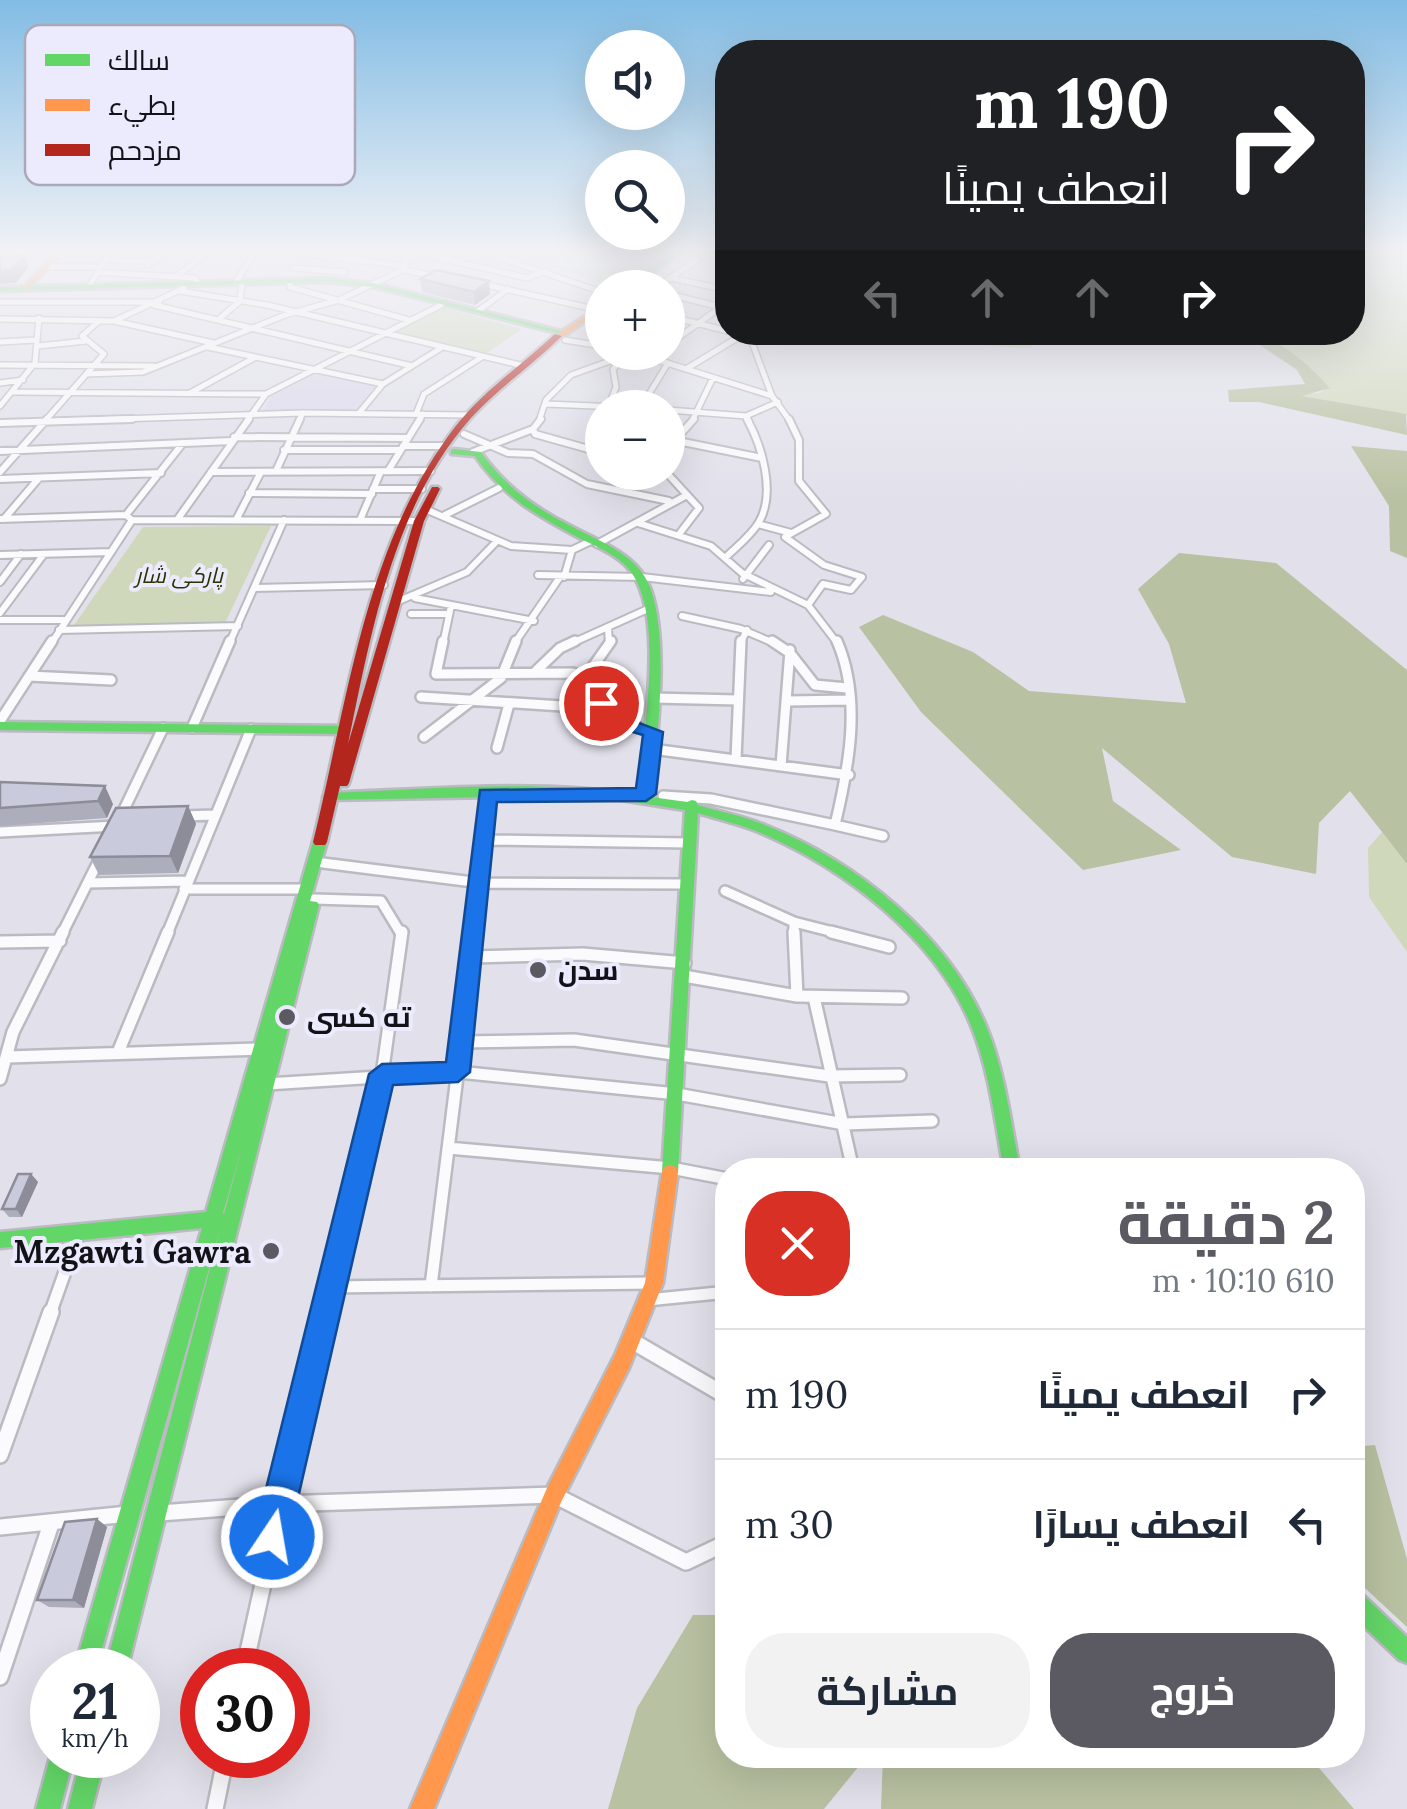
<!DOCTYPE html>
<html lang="ar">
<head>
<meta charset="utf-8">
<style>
  body { margin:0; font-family:Lora,Cairo,serif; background:#f2f2f3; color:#1f2937; direction:rtl; height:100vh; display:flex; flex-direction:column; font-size:38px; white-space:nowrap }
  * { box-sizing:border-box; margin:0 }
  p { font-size:32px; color:#747a83 }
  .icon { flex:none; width:55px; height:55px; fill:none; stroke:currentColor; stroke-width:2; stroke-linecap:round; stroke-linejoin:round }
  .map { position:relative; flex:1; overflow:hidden; direction:ltr }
  .panel { position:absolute; left:715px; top:1158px; width:650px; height:610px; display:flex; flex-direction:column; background:#fff; border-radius:40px; box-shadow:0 10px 40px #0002; direction:rtl }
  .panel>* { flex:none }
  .banner { position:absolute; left:715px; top:40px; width:650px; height:305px; border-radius:40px; box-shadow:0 10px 40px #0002; direction:rtl; background:#202124; color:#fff; overflow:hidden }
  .tools { position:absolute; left:585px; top:30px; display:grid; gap:20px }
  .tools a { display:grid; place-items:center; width:100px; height:100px; border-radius:50%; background:#fff; box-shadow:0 10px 40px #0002; font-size:50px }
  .speed { position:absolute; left:30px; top:1648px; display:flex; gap:20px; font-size:50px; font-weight:700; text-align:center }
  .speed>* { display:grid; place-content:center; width:130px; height:130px; border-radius:50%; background:#fff; box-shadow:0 10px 40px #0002; line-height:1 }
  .speed small { font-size:25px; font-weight:400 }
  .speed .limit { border:15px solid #d22; background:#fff; color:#111 }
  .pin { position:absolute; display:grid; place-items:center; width:85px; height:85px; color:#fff; margin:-42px; border:5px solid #fff; border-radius:50%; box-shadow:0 2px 10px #0007 }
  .me { position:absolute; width:110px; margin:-55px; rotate:12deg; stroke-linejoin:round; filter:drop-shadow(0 0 8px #0008) }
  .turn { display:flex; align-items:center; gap:35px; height:210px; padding:0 30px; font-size:45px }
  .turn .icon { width:130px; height:130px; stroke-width:2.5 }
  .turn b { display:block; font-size:70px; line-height:85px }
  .lanes { display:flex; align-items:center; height:95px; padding:0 30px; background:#0003; justify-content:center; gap:50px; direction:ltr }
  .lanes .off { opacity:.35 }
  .round { display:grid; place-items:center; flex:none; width:105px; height:105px; border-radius:40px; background:#f2f2f3 }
  .overview { display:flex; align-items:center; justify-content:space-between; height:170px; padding:0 30px }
  h1 { font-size:60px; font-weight:700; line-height:75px; color:#5b5a62 }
  .button { display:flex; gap:20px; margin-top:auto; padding:20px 30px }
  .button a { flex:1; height:115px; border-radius:40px; background:#5b5a62; color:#fff; font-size:40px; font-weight:700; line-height:115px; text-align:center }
  .button a+a { background:#f2f2f3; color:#1f2937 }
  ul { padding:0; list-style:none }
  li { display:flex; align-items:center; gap:30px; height:130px; padding:0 30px; border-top:2px solid #e0e1e3 }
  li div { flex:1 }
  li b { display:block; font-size:38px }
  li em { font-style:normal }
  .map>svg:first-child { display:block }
  .built { fill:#dad8ea }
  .green { fill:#d0d8bb }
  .forest { fill:#b8c1a1 }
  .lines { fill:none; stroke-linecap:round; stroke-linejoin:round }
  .street-far4-casing { stroke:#babac1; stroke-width:8 }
  .street-far3-casing { stroke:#babac1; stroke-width:10 }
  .street-far2-casing { stroke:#babac1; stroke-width:14 }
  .street-far1-casing { stroke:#babac1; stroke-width:16 }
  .street-casing { stroke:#babac1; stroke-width:20 }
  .fast-casing { stroke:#babac1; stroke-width:5 }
  .slow-casing { stroke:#babac1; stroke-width:5 }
  .jam-casing { stroke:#babac1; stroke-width:5 }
  .street-far4 { stroke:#fbfafc; stroke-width:5 }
  .street-far3 { stroke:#fbfafc; stroke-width:6 }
  .street-far2 { stroke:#fbfafc; stroke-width:9 }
  .street-far1 { stroke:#fbfafc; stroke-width:11 }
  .street { stroke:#fbfafc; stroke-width:15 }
  .fast { fill:#63d668; fill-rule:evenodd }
  .slow { fill:#ff974d; fill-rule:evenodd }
  .jam { fill:#b3261e; fill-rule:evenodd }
  .wall { fill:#adaebc }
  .shaded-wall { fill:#8d8d99 }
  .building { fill:#c9cadb; stroke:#8d8d99; stroke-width:2.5 }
  .route { fill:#1a73e8; stroke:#114b97; stroke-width:2.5 }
  .poi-dot { fill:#5b5a62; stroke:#eceafd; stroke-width:4 }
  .labels { text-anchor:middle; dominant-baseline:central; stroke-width:8; stroke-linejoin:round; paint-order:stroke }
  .far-park-label { font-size:22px; font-style:italic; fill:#2a3300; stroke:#eceafd }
  .poi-label { font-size:28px; font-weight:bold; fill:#131218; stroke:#eceafd; text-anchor:start }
  .near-poi-label { font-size:32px; font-weight:bold; fill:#131218; stroke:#eceafd; text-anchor:end }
  .key { fill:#eceafd; stroke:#aba9b8; stroke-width:2.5 }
  .key-label { font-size:28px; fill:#131218 }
</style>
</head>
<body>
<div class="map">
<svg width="1407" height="1809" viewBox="0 0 1407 1809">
  <rect width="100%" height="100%" fill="#e2e1eb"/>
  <!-- built -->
  <path class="built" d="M314 373 377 384 357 410 263 412 271 397Z"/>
  <!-- green -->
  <path class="green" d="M549 250H614L607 264 542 262Z
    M1353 250H1407V415L1297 395 1320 393 1329 387 1298 358 1256 333 1352 332Z
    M643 263 653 264 619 288 550 266 627 267Z
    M441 307 522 329 484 355 391 334Z
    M1019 333 1034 339 1031 348C996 348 962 342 927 337L928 333Z
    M271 526 225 623 74 625 143 527Z
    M1382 832 1407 864V952L1369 897 1368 848Z"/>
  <!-- forest -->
  <path class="forest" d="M1242 333C1273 332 1310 365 1330 388L1302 396 1406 414 1407 435 1259 402H1229L1228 390 1305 384 1297 370Z
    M1351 446 1407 451V558L1390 551 1389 506Z
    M1179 553 1276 563 1407 670V864L1350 791 1319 823 1316 874 1232 857 1102 748 1113 801 1181 850 1083 870 921 712 859 627 883 615 973 652 1029 691 1186 703 1169 644 1138 589Z
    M1375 1445 1407 1559V1627L1353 1577V1447Z
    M693 1615H727L728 1755H868L824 1809H608L637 1708Z
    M883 1755H1308L1354 1809H881Z"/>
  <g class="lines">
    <defs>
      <path id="street-far4" d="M477 250 602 292
        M410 251 527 278 546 271
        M298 253 405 266
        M105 260 153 261
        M148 265 167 250
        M45 267H101
        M293 268 345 272
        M403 270 441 277
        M97 272 195 278 198 283
        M177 276 210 250
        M670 278 728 290
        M236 282 256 250
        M290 282V287L409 320
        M478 283 599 310
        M90 285 111 250
        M656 288 698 259
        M180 291 267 305 520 365
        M668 294 725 308
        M0 302H159
        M154 305 412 366
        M478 311 508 289
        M668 316 728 331
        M0 319 114 321 213 343
        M219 319 240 301 242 284
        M114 321 184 288
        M593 323 602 322
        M733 332 750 337 772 396 790 421
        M565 340 602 346
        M0 342 36 340
        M668 345 721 307
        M38 346 86 341
        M208 347 383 384
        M632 352 772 396
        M0 365 154 366
        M686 369 742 335
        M86 374 143 372 285 315 339 300 403 270 412 250
        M0 383 23 380
        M14 392 266 394 441 305
        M190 393 254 358
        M546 404 643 408
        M0 406 35 363 39 318
        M641 407 668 363
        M608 408 616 387 613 369 623 359
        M668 410 746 416
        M359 413 383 384 441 348
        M416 414 424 394 482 357
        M45 421 104 354 82 336 99 321
        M56 421 303 413 468 415
        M247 421 266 394
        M299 421 303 413
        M419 421 423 414
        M539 421 546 400 571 375 632 353
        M692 421 713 378
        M749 421 746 416 778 402"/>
      <path id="street-far3" d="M789 419 799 440V481L826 514 785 537 824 565 862 577 851 590 823 584 808 605
        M0 423 132 419
        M533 429 535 434 592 450 602 462
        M464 434 508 453 533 454 587 484 669 501
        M234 437 408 438
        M668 439 762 458
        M403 446H444
        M668 448 694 419
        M284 450H400
        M0 451 231 441
        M473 452 533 429 541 419
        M276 471 300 419
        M388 471 420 419
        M0 472 47 419
        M211 472 431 471
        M629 472 668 473
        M666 472 699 508 680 533
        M0 479 161 473
        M373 489H422
        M249 493 372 494
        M425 509 511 546 572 550
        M126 515 183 443
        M445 515 499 488
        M0 519 126 515 132 520 413 521
        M4 519 39 478
        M177 520 249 419
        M236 520 261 472
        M360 520 381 471
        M638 523 711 546 742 573 808 605 838 644
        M758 524 791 533
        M597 544 687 495
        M0 555 111 552
        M725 558C736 547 751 536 759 522 776 493 762 446 747 419
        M538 575 642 577 771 592
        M564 577 572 550 591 541
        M743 579 769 545
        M0 582 21 554
        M255 588 384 585
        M415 598 534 621
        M394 603 467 572 497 541
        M0 613 44 554
        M411 614H446
        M682 616 741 629 776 644
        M0 620H66
        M608 628 609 644
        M59 630 238 626
        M51 644 132 520
        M229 644 284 520
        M443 644 451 606
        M514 644 560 577
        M570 644 650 608
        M740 644 747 630"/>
      <path id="street-far2" d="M443 641 436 674 573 673 585 678 616 721 653 732
        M772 641 790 653 815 685 847 688
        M837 641C862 699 849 766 835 825L883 836
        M536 671 560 648 575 641
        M29 676 111 680
        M585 678 611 641
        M421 697 562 706
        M653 698 738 700
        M787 701 850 700
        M0 721 52 641
        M192 728 230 641
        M424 737 501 678 516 641
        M497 748 509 704
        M652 749 849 775
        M736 759 741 641
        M781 766 790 650
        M663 796 711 799 835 825
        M181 816 215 815
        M119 820 163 728
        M0 832 116 826
        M486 840 689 843
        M323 863 481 883 686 884
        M88 883 187 881
        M184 889H304
        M725 891 794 922 841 934
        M314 899 381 901 401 934
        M794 922V934
        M62 934 100 858
        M167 934 251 729
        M474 934 487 795"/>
      <path id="street-far1" d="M794 932 797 996
        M831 932 889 947
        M0 942 60 941
        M472 957 583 954 685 963
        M684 976 797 996 902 998
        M814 997 853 1170
        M461 1042 574 1040 829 1076 900 1075
        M119 1050 168 932
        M8 1057 260 1049
        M0 1079 13 1032 63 932
        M267 1084 458 1072 677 1094 844 1124 932 1121
        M448 1148 671 1168 728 1179
        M431 1286 475 932
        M328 1287 654 1283
        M647 1300 728 1292
        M50 1314 78 1235
        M322 1314 382 1075 402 932"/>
      <path id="street" d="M632 1341 728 1397
        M0 1455 51 1312
        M160 1513 278 1504 554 1495 686 1562 728 1542
        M0 1527 128 1514
        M244 1670 323 1312
        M0 1677 51 1524
        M215 1809 226 1755"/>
      <path id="fast" d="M675 250H682L633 288H625Z
        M327 278 373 283 569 333 565 335 373 287 327 282 0 291V287Z
        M454 449 481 452C504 485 533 507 569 525 589 536 611 544 629 559 639 567 647 578 651 590 666 634 660 705 656 751 655 766 655 782 651 797L687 802 692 800 696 801 698 805C720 812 744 816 765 825 856 861 949 935 987 1028 1005 1073 1011 1122 1020 1170H1004C995 1123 990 1073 972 1028 937 939 843 867 756 831 738 824 717 819 698 813L678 1172 676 1177 670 1179 664 1177 662 1172 685 810 621 800 549 796 325 800 323 797 325 794 329 793C432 789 538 779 640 795 641 737 665 625 633 575 623 558 600 548 583 540 541 518 502 497 475 456L451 454V450Z
        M0 722 344 726 350 730 344 734 0 730Z
        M320 838 327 842 310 901 317 902 319 905 127 1670H105L221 1226 96 1670H74L202 1228 0 1248V1232L206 1212 313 842ZM243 1144 224 1214 223 1213Z
        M1352 1589 1360 1592 1407 1637V1663L1399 1660 1352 1615Z
        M52 1750V1755H74L60 1809H36Z
        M82 1755H106L92 1809H68Z"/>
      <path id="slow" d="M59 250H65L27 290H23V288Z
        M602 305V310L564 336 557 334Z
        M670 1165 676 1167 678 1172 663 1283 629 1368 561 1502 434 1809H410L547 1488 615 1355 645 1283 662 1172 664 1167Z"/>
      <path id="jam" d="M555 334 562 336C533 365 498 388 471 418 393 506 371 633 348 744L414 521 432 487H438L440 489 424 521 349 783 347 786H340L327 842 325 845H315L313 842C348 701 364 546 455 427 483 391 522 365 555 334Z"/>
    </defs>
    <!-- street-far4 casing -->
    <use href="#street-far4" class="street-far4-casing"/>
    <!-- street-far3 casing -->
    <use href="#street-far3" class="street-far3-casing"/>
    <!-- street-far2 casing -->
    <use href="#street-far2" class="street-far2-casing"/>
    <!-- street-far1 casing -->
    <use href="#street-far1" class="street-far1-casing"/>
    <!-- street casing -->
    <use href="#street" class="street-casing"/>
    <!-- fast casing -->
    <use href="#fast" class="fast-casing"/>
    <!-- slow casing -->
    <use href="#slow" class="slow-casing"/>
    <!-- jam casing -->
    <use href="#jam" class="jam-casing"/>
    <!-- street-far4 -->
    <use href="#street-far4" class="street-far4"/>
    <!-- street-far3 -->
    <use href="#street-far3" class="street-far3"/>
    <!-- street-far2 -->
    <use href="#street-far2" class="street-far2"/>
    <!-- street-far1 -->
    <use href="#street-far1" class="street-far1"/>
    <!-- street -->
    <use href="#street" class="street"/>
    <!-- fast -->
    <use href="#fast" class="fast"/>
    <!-- slow -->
    <use href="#slow" class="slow"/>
    <!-- jam -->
    <use href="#jam" class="jam"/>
  </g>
  <!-- wall -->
  <path class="wall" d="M420 279 489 281 490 294 475 305 422 292Z
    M0 782 113 804 107 818 0 826Z
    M188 806 196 824 178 873 99 875 90 857Z
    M31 1174 38 1182 22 1217H9L2 1209Z
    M97 1519 107 1527 84 1608 49 1607 37 1600Z"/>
  <!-- shaded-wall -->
  <path class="shaded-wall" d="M24 255 29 267 16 283 0 284V271Z
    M489 281 490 294 475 305 474 292Z
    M105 786 113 804 107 818 98 801Z
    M188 806 196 824 178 873 170 856Z
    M31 1174 38 1182 22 1217 16 1209Z
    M97 1519 107 1527 84 1608 73 1600Z"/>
  <!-- building -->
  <path class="building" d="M24 255 11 270 0 271V256Z
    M436 270 489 281 474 292 420 279Z
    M0 782 105 786 98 801 0 808Z
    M188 806 170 856 90 857 116 808Z
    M18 1174H31L16 1209H2Z
    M97 1519 73 1600H37L65 1522Z"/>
  <!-- sky -->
  <linearGradient id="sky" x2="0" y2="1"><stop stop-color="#82bce4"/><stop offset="0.5" stop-color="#f2f2f6"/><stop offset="1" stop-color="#f2f2f6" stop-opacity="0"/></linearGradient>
  <rect width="1407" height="503" fill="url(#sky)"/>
  <!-- route -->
  <path class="route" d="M594 699H607L623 717 663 732 656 794 646 801 497 802 470 1072 458 1082 393 1085 289 1537 284 1549 272 1554 259 1549 254 1537 369 1074 382 1064 446 1062 480 790 636 788 643 735 609 725 591 703Z"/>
  <!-- markers -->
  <g class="poi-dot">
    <circle cx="538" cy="970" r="10"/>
    <circle cx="287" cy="1017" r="10"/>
    <circle cx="271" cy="1251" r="10"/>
  </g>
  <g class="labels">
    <!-- far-park labels -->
    <g class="far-park-label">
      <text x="179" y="575">پاركى شار</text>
    </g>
    <!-- poi labels -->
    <g class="poi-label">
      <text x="558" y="970">سدن</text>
      <text x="307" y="1017">ته كسى</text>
    </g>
    <!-- near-poi labels -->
    <g class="near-poi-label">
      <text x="251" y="1251">Mzgawti Gawra</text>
    </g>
  </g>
  <!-- legend -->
  <rect x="25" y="25" width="330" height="160" rx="15" class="key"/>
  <rect x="45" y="54" width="45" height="12" fill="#63d668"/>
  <rect x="45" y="99" width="45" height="12" fill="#ff974d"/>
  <rect x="45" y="144" width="45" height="12" fill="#b3261e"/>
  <g class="key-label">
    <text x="108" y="70">سالك</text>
    <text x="108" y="115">بطيء</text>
    <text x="108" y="160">مزدحم</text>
  </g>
</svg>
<div class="tools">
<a><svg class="icon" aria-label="sound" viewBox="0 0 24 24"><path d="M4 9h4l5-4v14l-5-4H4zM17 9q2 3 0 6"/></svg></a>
<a><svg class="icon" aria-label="search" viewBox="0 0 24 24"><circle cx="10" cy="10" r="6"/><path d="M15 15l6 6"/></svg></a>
<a>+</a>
<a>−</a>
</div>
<div class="speed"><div>21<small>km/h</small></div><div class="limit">30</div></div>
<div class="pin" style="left:601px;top:703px;background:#d93025"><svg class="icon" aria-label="arrive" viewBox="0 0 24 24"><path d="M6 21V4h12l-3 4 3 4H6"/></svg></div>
<svg class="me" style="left:272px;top:1537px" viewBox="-20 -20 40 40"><circle r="17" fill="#1a73e8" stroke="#fff" stroke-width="3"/><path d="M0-11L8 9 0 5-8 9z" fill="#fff"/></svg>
<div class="banner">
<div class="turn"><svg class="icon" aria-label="right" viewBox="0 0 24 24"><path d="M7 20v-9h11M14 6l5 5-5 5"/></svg><div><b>190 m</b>انعطف يمينًا</div></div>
<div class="lanes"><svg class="icon off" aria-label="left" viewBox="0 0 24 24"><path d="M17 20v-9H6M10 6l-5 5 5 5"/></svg><svg class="icon off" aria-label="ahead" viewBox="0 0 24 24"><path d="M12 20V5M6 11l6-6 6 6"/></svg><svg class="icon off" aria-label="ahead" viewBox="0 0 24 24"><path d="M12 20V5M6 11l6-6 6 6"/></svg><svg class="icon" aria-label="right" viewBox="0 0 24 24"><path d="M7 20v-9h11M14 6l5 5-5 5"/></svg></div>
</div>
<section class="panel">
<div class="overview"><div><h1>2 دقيقة</h1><p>610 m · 10:10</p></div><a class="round" style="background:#d93025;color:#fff"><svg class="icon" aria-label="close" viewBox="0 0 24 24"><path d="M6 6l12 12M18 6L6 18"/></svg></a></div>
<ul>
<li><svg class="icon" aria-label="right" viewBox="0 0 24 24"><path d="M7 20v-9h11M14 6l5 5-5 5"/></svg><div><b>انعطف يمينًا</b></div><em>190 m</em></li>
<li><svg class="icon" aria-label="left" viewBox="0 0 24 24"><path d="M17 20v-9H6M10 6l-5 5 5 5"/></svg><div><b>انعطف يسارًا</b></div><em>30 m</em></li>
</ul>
<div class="button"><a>خروج</a><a>مشاركة</a></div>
</section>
</div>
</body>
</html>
